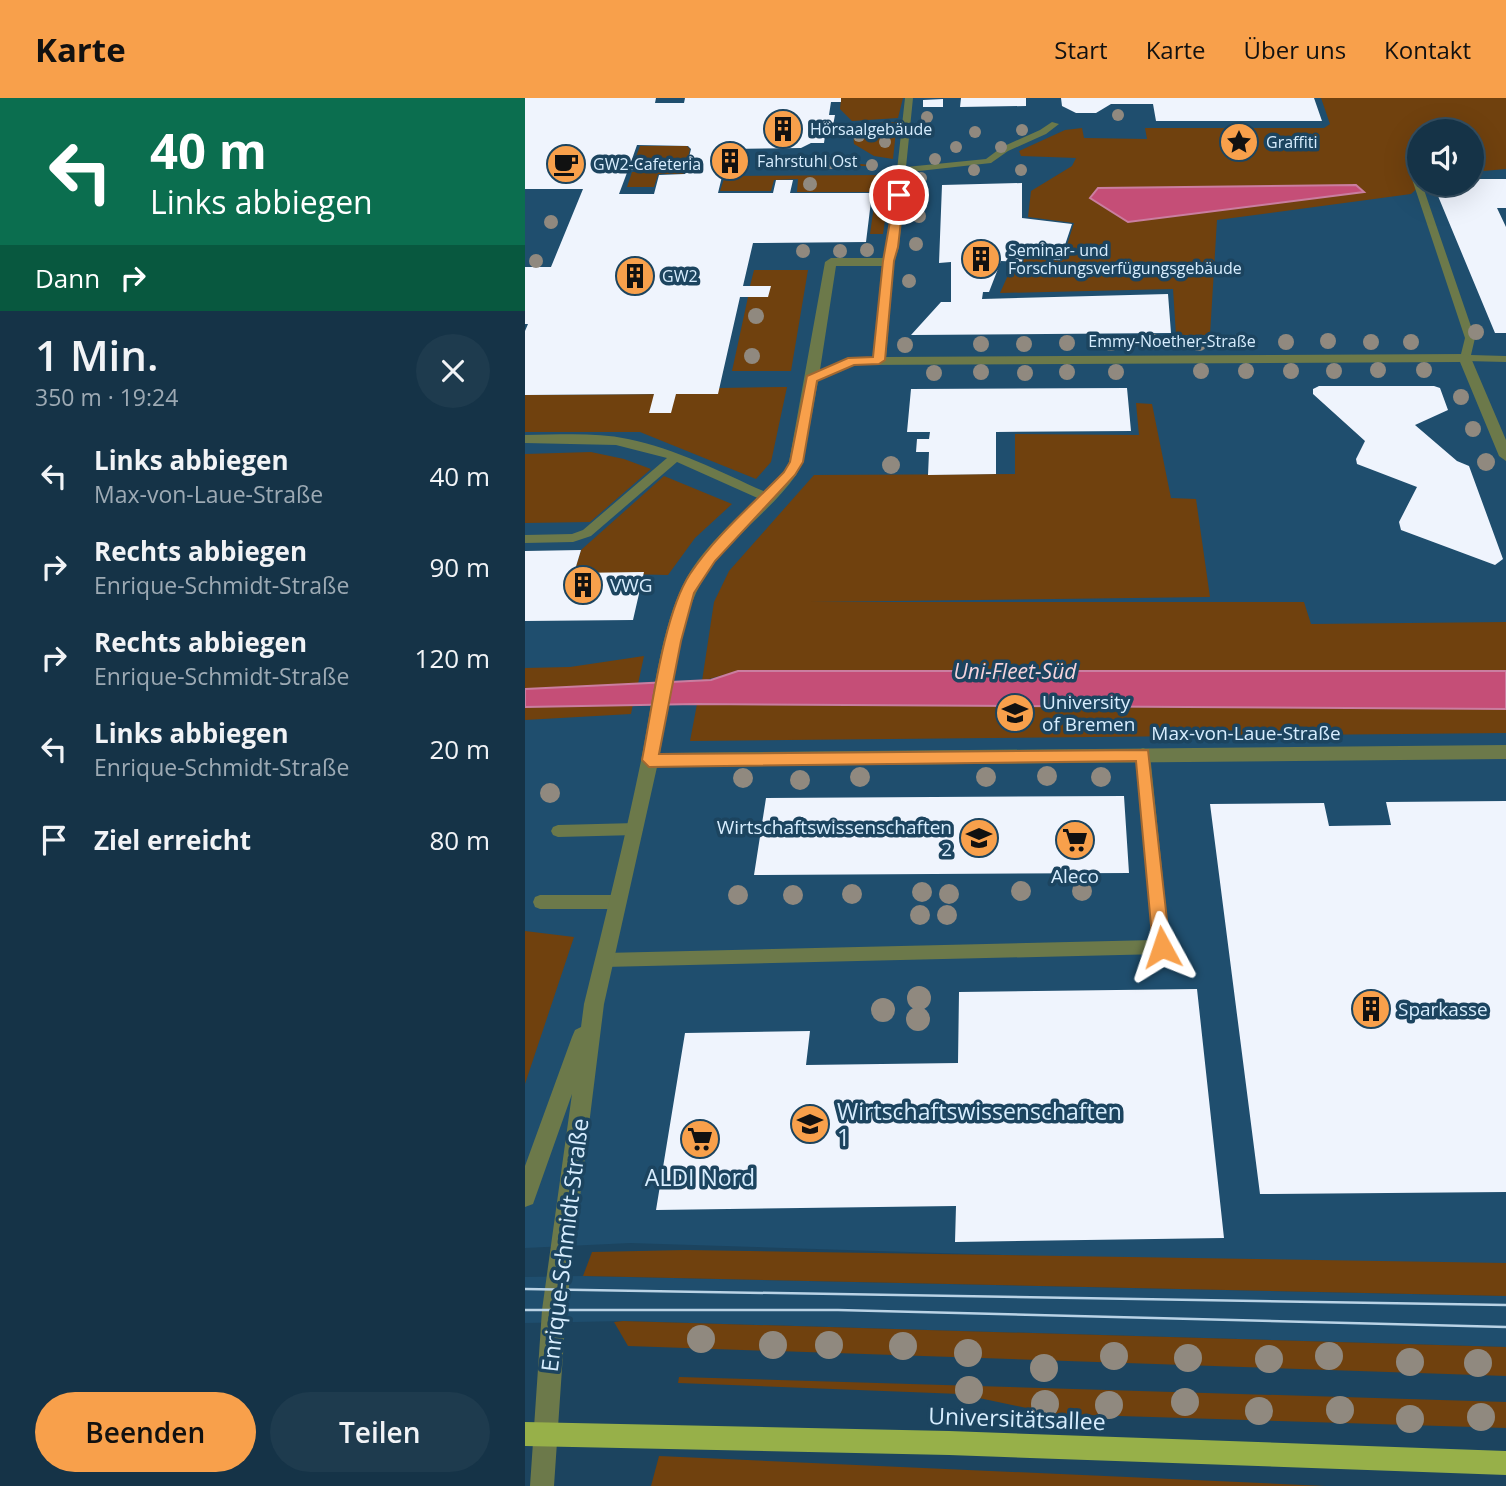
<!DOCTYPE html>
<html lang="de">
<head>
<meta charset="utf-8">
<style>
  body { margin:0; font-family:"Open Sans",sans-serif; background:#1e3b4e; color:#f1f3f6; height:100vh; display:flex; flex-direction:column; font-size:26px; white-space:nowrap }
  * { box-sizing:border-box; margin:0 }
  p { font-size:23px; color:#9daab4 }
  .icon { flex:none; width:38px; height:38px; fill:none; stroke:currentColor; stroke-width:2; stroke-linecap:round; stroke-linejoin:round }
  .map { position:relative; flex:1; overflow:hidden }
  .details { display:flex; flex-direction:column; background:#153347; width:525px }
  .details>* { flex:none }
  .banner { background:#0b6e4f; color:#fff; overflow:hidden }
  .tools { position:absolute; left:882px; top:21px; display:grid; gap:14px }
  .tools a { display:grid; place-items:center; width:77px; height:77px; border-radius:50%; background:#153347; box-shadow:0 7px 28px #0002,0 0 0 2px #344e60; font-size:35px }
  .pin { position:absolute; display:grid; place-items:center; width:60px; height:60px; color:#fff; margin:-30px; border:4px solid #fff; border-radius:50%; box-shadow:0 2px 7px #0007 }
  .me { position:absolute; width:77px; margin:-38px; rotate:355deg; stroke-linejoin:round; filter:drop-shadow(0 0 5px #0008) }
  .turn { display:flex; align-items:center; gap:24px; height:147px; padding:0 35px; font-size:32px }
  .turn .icon { width:91px; height:91px; stroke-width:2.5 }
  .turn b { display:block; font-size:49px; line-height:60px }
  .then { display:flex; align-items:center; height:66px; padding:0 35px; background:#0003; gap:14px; font-size:26px }
  .round { display:grid; place-items:center; flex:none; width:74px; height:74px; border-radius:37px; background:#1e3b4e }
  .summary { display:flex; align-items:center; justify-content:space-between; height:119px; padding:0 35px }
  h1 { font-size:42px; font-weight:600; line-height:52px }
  .action { display:flex; gap:14px; margin-top:auto; padding:14px 35px }
  .action a { flex:1; height:80px; border-radius:42px; background:#f8a04b; color:#111; font-size:28px; font-weight:600; line-height:80px; text-align:center }
  .action a+a { background:#1e3b4e; color:#f1f3f6 }
  ul { padding:0; list-style:none }
  li { display:flex; align-items:center; gap:21px; height:91px; padding:0 35px }
  li div { flex:1 }
  li b { display:block; font-size:26px }
  li em { font-style:normal }
  header { display:flex; align-items:center; gap:42px; box-sizing:border-box; height:98px; padding:0 35px; background:#f8a04b; color:#111 }
  header strong { font-size:33px }
  nav { display:flex; gap:38px; margin-inline-start:auto; font-size:24px }
  main { display:flex; flex:1; min-height:0 }
  .map>svg:first-child { display:block }
  .built { fill:#1f4e6e; fill-rule:evenodd }
  .green { fill:#70410e }
  .water { fill:#c54e77; stroke:#ca7ea0; stroke-width:2 }
  .building { fill:#eff4fd; fill-rule:evenodd }
  .lines { fill:none; stroke-linecap:round; stroke-linejoin:round }
  .lane { fill:#6c794a; fill-rule:evenodd }
  .street { fill:#6c794a; fill-rule:evenodd }
  .primary { fill:#97b049; fill-rule:evenodd }
  .tram { stroke:#bad3e6; stroke-width:2.5 }
  .tree { fill:#90897f }
  .route { fill:#f8a04b; stroke:#a16831; stroke-width:2 }
  .labels { text-anchor:middle; dominant-baseline:central; stroke-width:7; stroke-linejoin:round; paint-order:stroke }
  .far-poi-label { font-size:16px; fill:#d7edfe; stroke:#1c445f; text-anchor:start }
  .far-street-label { font-size:16px; fill:#d7edfe; stroke:#1c445f }
  .poi-label { font-size:19px; fill:#d7edfe; stroke:#1c445f; text-anchor:start }
  .street-label { font-size:19px; fill:#d7edfe; stroke:#1c445f }
  .water-label { font-size:21px; font-style:italic; fill:#f5d4dc; stroke:#1c445f }
  .near-poi-label { font-size:23px; fill:#d7edfe; stroke:#1c445f; text-anchor:start }
  .near-street-label { font-size:23px; fill:#d7edfe; stroke:#1c445f }
</style>
</head>
<body>
<header>
<strong>Karte</strong>
<nav><a>Start</a><a>Karte</a><a>Über uns</a><a>Kontakt</a></nav>
</header>
<main>
<section class="details">
<div class="banner">
<div class="turn"><svg class="icon" aria-label="left" viewBox="0 0 24 24"><path d="M17 20v-9H6M10 6l-5 5 5 5"/></svg><div><b>40 m</b>Links abbiegen</div></div>
<div class="then">Dann<svg class="icon" aria-label="right" viewBox="0 0 24 24"><path d="M7 20v-9h11M14 6l5 5-5 5"/></svg></div>
</div>
<div class="summary"><div><h1>1 Min.</h1><p>350 m · 19:24</p></div><a class="round"><svg class="icon" aria-label="close" viewBox="0 0 24 24"><path d="M6 6l12 12M18 6L6 18"/></svg></a></div>
<ul>
<li><svg class="icon" aria-label="left" viewBox="0 0 24 24"><path d="M17 20v-9H6M10 6l-5 5 5 5"/></svg><div><b>Links abbiegen</b><p>Max-von-Laue-Straße</p></div><em>40 m</em></li>
<li><svg class="icon" aria-label="right" viewBox="0 0 24 24"><path d="M7 20v-9h11M14 6l5 5-5 5"/></svg><div><b>Rechts abbiegen</b><p>Enrique-Schmidt-Straße</p></div><em>90 m</em></li>
<li><svg class="icon" aria-label="right" viewBox="0 0 24 24"><path d="M7 20v-9h11M14 6l5 5-5 5"/></svg><div><b>Rechts abbiegen</b><p>Enrique-Schmidt-Straße</p></div><em>120 m</em></li>
<li><svg class="icon" aria-label="left" viewBox="0 0 24 24"><path d="M17 20v-9H6M10 6l-5 5 5 5"/></svg><div><b>Links abbiegen</b><p>Enrique-Schmidt-Straße</p></div><em>20 m</em></li>
<li><svg class="icon" aria-label="arrive" viewBox="0 0 24 24"><path d="M6 21V4h12l-3 4 3 4H6"/></svg><div><b>Ziel erreicht</b></div><em>80 m</em></li>
</ul>
<div class="action"><a>Beenden</a><a>Teilen</a></div>
</section>
<div class="map">
<svg width="981" height="1388" viewBox="0 0 981 1388">
  <rect width="100%" height="100%" fill="#1c445f"/>
  <!-- built -->
  <path class="built" d="M0 0H981V1173L105 1145 0 1150ZM894 33H947V86H894Z
    M58 1178 981 1198V1249L98 1223 0 1225V1179Z"/>
  <!-- green -->
  <path class="green" d="M316 0H378L373 20 327 23 315 11Z
    M796 0H981V71L947 74V33H894V86H897L886 96 692 122 685 237H651L648 191 475 195 488 166 498 165 499 160 537 163 549 125 503 119 506 93 547 68 551 60 496 58 494 53 540 32 557 30 559 40 622 41 620 30H799L805 26Z
    M372 24 368 61 349 58 329 46C325 23 357 25 372 24Z
    M115 48H162L165 51 159 76H133L129 89H102L107 74 128 73 131 65 109 64Z
    M268 58 353 68H265Z
    M361 77 366 81 358 136H345L351 94H272L273 81 249 82 246 93H195L200 78Z
    M229 172H283L266 273H207L223 199 243 198 245 188H225Z
    M262 289 246 364 231 381 115 334H0V297L151 296 194 290Z
    M611 305 627 306 646 400 671 401 685 499 286 504H779L786 526 981 524V573H213L177 583 189 504 204 473 289 377 490 376V336L614 337Z
    M66 354 99 361 126 371 65 424 0 425V356Z
    M139 378 207 406 170 440 143 477 49 475 56 452Z
    M119 558 113 586 0 591V570L45 569Z
    M108 606 106 616 0 622V609Z
    M172 606 981 611V635L165 643Z
    M0 833 49 839 0 986Z
    M161 1152 981 1165V1198L58 1178 67 1154Z
    M98 1223 981 1249V1278L103 1248 89 1224Z
    M154 1279 981 1304V1330L530 1316 435 1296 153 1285Z
    M134 1358 801 1388H126Z"/>
  <!-- water -->
  <path class="water" d="M831 87 839 94 603 124 565 100 573 90Z
    M213 573H981V611L172 606 0 609V591L186 582Z"/>
  <!-- building -->
  <path class="building" d="M0 0H131L130 5H159L160 0H316V4H306L304 17H310L306 38H300L299 45H286L276 50 204 51 201 61H210L209 66H200L193 95H248L251 82H268L265 95H347L341 144 228 145 218 188H246L243 199H215L193 296H151L146 315H124L129 296 0 297V233L3 226H0V169H26L58 91H0ZM112 47 163 48 166 51 160 76 134 77 129 96H94L103 72H126L129 64H106Z
    M436 0H501V8L435 9Z
    M536 0H789L797 23H631L628 6H586L571 15H551L537 8Z
    M418 1V9H398V2Z
    M947 81H981V110H972L981 129V235H970L908 86H947Z
    M497 85V120L547 126 535 162 498 158 497 164 476 163 464 194H458L457 201 643 196 646 235 386 237 416 204H426V164L414 165 417 87Z
    M794 288H909L915 290 923 312 890 327 932 363 944 368 978 461 970 467 876 432 874 424 892 389 832 366 831 361 840 343 788 296V291Z
    M602 290 606 333 471 334V376L403 377 404 354H391L392 341H404L405 334H382L386 291Z
    M56 452 49 475 119 474 108 522 0 523V453Z
    M599 698 604 775 229 777 241 700Z
    M981 703V1094L735 1096 685 706 799 705 804 728 866 727 861 704Z
    M672 891 699 1140 430 1144 431 1108 131 1112 160 935 285 933 281 967 433 965 434 894Z"/>
  <g class="lines">
    <!-- lane -->
    <path class="lane" d="M380 0H388L381 69 461 61 477 49 515 32 527 24 534 26 521 36 483 53 466 65 376 75 372 72Z
      M885 70 892 72 894 86H897L950 240 946 257 981 258V264L940 263 935 260 940 240 884 72Z
      M0 337C34 337 69 334 103 341 153 351 199 376 245 396L247 399 241 403 237 402 152 364 66 438 48 444 0 445V437L47 436 58 432 142 360 91 347 0 345Z
      M618 650 623 652 625 656 645 849 642 854 637 856 79 869 74 867 71 862 74 857 79 855 629 842 611 656 613 652Z
      M111 725 116 727 118 731 116 735 111 737 33 739 28 737 26 733 28 729 33 727Z
      M15 797H93L98 799 100 804 98 809 93 811H15L10 809 8 804 10 799Z"/>
    <!-- street -->
    <path class="street" d="M376 69 381 72 374 149 369 164 361 259 940 256 946 260 981 342V363L974 358 935 264 329 267 293 283 278 364 271 377C249 409 214 433 190 464 151 512 146 595 135 655L981 647V661L132 669 79 906 41 1212 29 1388H5L17 1212 47 996 8 1106 0 1109V1068L47 939 50 932 56 929 59 906C79 825 99 745 116 663 127 610 135 527 162 479 184 441 228 406 259 374L264 364 300 164 306 160H358L362 149 371 72ZM311 168H357L348 259H327L295 272Z"/>
    <!-- primary -->
    <path class="primary" d="M0 1324 424 1333 981 1353V1377L424 1357 0 1348Z"/>
    <!-- tram -->
    <path class="tram" d="M0 1191 981 1207
      M0 1212H313L981 1229"/>
  </g>
  <!-- trees -->
  <g class="tree">
    <circle cx="593" cy="17" r="6"/>
    <circle cx="402" cy="19" r="6"/>
    <circle cx="497" cy="32" r="6"/>
    <circle cx="450" cy="34" r="6"/>
    <circle cx="334" cy="38" r="6"/>
    <circle cx="360" cy="44" r="6"/>
    <circle cx="431" cy="49" r="6"/>
    <circle cx="476" cy="49" r="6"/>
    <circle cx="410" cy="61" r="6"/>
    <circle cx="274" cy="64" r="6"/>
    <circle cx="306" cy="65" r="6"/>
    <circle cx="347" cy="67" r="6"/>
    <circle cx="449" cy="72" r="6"/>
    <circle cx="496" cy="72" r="6"/>
    <circle cx="396" cy="80" r="6"/>
    <circle cx="285" cy="86" r="7"/>
    <circle cx="394" cy="118" r="7"/>
    <circle cx="26" cy="124" r="7"/>
    <circle cx="391" cy="146" r="7"/>
    <circle cx="342" cy="152" r="7"/>
    <circle cx="278" cy="153" r="7"/>
    <circle cx="315" cy="153" r="7"/>
    <circle cx="11" cy="163" r="7"/>
    <circle cx="384" cy="183" r="7"/>
    <circle cx="231" cy="218" r="8"/>
    <circle cx="951" cy="234" r="8"/>
    <circle cx="803" cy="243" r="8"/>
    <circle cx="628" cy="244" r="8"/>
    <circle cx="714" cy="244" r="8"/>
    <circle cx="761" cy="244" r="8"/>
    <circle cx="846" cy="244" r="8"/>
    <circle cx="886" cy="244" r="8"/>
    <circle cx="542" cy="245" r="8"/>
    <circle cx="586" cy="245" r="8"/>
    <circle cx="674" cy="245" r="8"/>
    <circle cx="456" cy="246" r="8"/>
    <circle cx="499" cy="246" r="8"/>
    <circle cx="380" cy="247" r="8"/>
    <circle cx="227" cy="258" r="8"/>
    <circle cx="853" cy="272" r="8"/>
    <circle cx="899" cy="272" r="8"/>
    <circle cx="676" cy="273" r="8"/>
    <circle cx="721" cy="273" r="8"/>
    <circle cx="766" cy="273" r="8"/>
    <circle cx="809" cy="273" r="8"/>
    <circle cx="456" cy="274" r="8"/>
    <circle cx="542" cy="274" r="8"/>
    <circle cx="591" cy="274" r="8"/>
    <circle cx="409" cy="275" r="8"/>
    <circle cx="500" cy="275" r="8"/>
    <circle cx="936" cy="299" r="8"/>
    <circle cx="948" cy="331" r="8"/>
    <circle cx="961" cy="364" r="9"/>
    <circle cx="366" cy="367" r="9"/>
    <circle cx="522" cy="678" r="10"/>
    <circle cx="335" cy="679" r="10"/>
    <circle cx="461" cy="679" r="10"/>
    <circle cx="576" cy="679" r="10"/>
    <circle cx="218" cy="680" r="10"/>
    <circle cx="275" cy="682" r="10"/>
    <circle cx="25" cy="695" r="10"/>
    <circle cx="496" cy="793" r="10"/>
    <circle cx="557" cy="793" r="10"/>
    <circle cx="397" cy="794" r="10"/>
    <circle cx="327" cy="796" r="10"/>
    <circle cx="424" cy="796" r="10"/>
    <circle cx="213" cy="797" r="10"/>
    <circle cx="268" cy="797" r="10"/>
    <circle cx="395" cy="817" r="10"/>
    <circle cx="422" cy="817" r="10"/>
    <circle cx="394" cy="900" r="12"/>
    <circle cx="358" cy="912" r="12"/>
    <circle cx="393" cy="921" r="12"/>
    <circle cx="176" cy="1241" r="14"/>
    <circle cx="248" cy="1247" r="14"/>
    <circle cx="304" cy="1247" r="14"/>
    <circle cx="378" cy="1248" r="14"/>
    <circle cx="443" cy="1255" r="14"/>
    <circle cx="589" cy="1258" r="14"/>
    <circle cx="804" cy="1258" r="14"/>
    <circle cx="663" cy="1260" r="14"/>
    <circle cx="744" cy="1261" r="14"/>
    <circle cx="885" cy="1264" r="14"/>
    <circle cx="953" cy="1265" r="14"/>
    <circle cx="519" cy="1270" r="14"/>
    <circle cx="444" cy="1292" r="14"/>
    <circle cx="660" cy="1304" r="14"/>
    <circle cx="520" cy="1306" r="14"/>
    <circle cx="584" cy="1307" r="14"/>
    <circle cx="815" cy="1312" r="14"/>
    <circle cx="734" cy="1313" r="14"/>
    <circle cx="956" cy="1319" r="14"/>
    <circle cx="885" cy="1321" r="14"/>
  </g>
  <!-- route -->
  <path class="route" d="M370 95 379 97 373 149 369 163 360 262 354 266 329 267 292 283 278 364 270 377 190 463 169 495 156 543 134 656 623 652 645 849 643 854 637 857 630 854 628 849 611 663 124 669 117 662C127 612 138 517 165 476 190 438 228 406 259 374L265 364 282 278 323 260 348 259 358 163Z"/>
  <!-- icons -->
  <defs>
    <symbol id="building-disc" viewBox="-11 -11 22 22"><circle r="9.5" fill="#f8a04b" stroke="#1c445f"/><path d="M-4-6H4V6H1V3H-1V6H-4ZM-2.5-4.3h1.7v1.8h-1.7ZM.8-4.3h1.7v1.8H.8ZM-2.5-1h1.7V.8h-1.7ZM.8-1h1.7V.8H.8Z" fill="#111"/></symbol>
    <symbol id="sight-disc" viewBox="-11 -11 22 22"><circle r="9.5" fill="#f8a04b" stroke="#1c445f"/><path d="M0-6L1.8-2.2L6-1.7L2.9 1.2L3.7 5.4L0 3.3L-3.7 5.4L-2.9 1.2L-6-1.7L-1.8-2.2Z" fill="#111"/></symbol>
    <symbol id="cafe-disc" viewBox="-11 -11 22 22"><circle r="9.5" fill="#f8a04b" stroke="#1c445f"/><path d="M-5.5-4.5H6V0H3Q3 3.5 0 3.5H-2.5Q-5.5 3.5-5.5 0ZM3-3.2v2h1.7v-2ZM-6 4.5H4V6H-6Z" fill="#111"/></symbol>
    <symbol id="university-disc" viewBox="-11 -11 22 22"><circle r="9.5" fill="#f8a04b" stroke="#1c445f"/><path d="M0-5L7-2L0 1L-7-2ZM-4 1L0 2.5L4 1V4Q0 6-4 4Z" fill="#111"/></symbol>
    <symbol id="supermarket-disc" viewBox="-11 -11 22 22"><circle r="9.5" fill="#f8a04b" stroke="#1c445f"/><path d="M-6-5.5h2.5l.6 2H6L4.5 2H-2.5L-4.4-4H-6ZM-1.5 3.2a1.3 1.3 0 1 0 .1 0ZM3 3.2a1.3 1.3 0 1 0 .1 0Z" fill="#111"/></symbol>
  </defs>
  <g fill-rule="evenodd">
    <use href="#building-disc" x="236" y="9" width="44" height="44"/>
    <use href="#sight-disc" x="692" y="22" width="44" height="44"/>
    <use href="#building-disc" x="183" y="41" width="44" height="44"/>
    <use href="#cafe-disc" x="19" y="44" width="44" height="44"/>
    <use href="#building-disc" x="434" y="139" width="44" height="44"/>
    <use href="#building-disc" x="88" y="156" width="44" height="44"/>
    <use href="#building-disc" x="36" y="465" width="44" height="44"/>
    <use href="#university-disc" x="468" y="593" width="44" height="44"/>
    <use href="#university-disc" x="432" y="718" width="44" height="44"/>
    <use href="#supermarket-disc" x="528" y="720" width="44" height="44"/>
    <use href="#building-disc" x="824" y="889" width="44" height="44"/>
    <use href="#university-disc" x="263" y="1004" width="44" height="44"/>
    <use href="#supermarket-disc" x="153" y="1019" width="44" height="44"/>
  </g>
  <g class="labels">
    <!-- far-poi labels -->
    <g class="far-poi-label">
      <text x="285" y="31">Hörsaalgebäude</text>
      <text x="741" y="44">Graffiti</text>
      <text x="232" y="63">Fahrstuhl Ost</text>
      <text x="68" y="66">GW2-Cafeteria</text>
      <text x="483" y="152">Seminar- und<tspan x="483" dy="18">Forschungsverfügungsgebäude</tspan></text>
      <text x="137" y="178">GW2</text>
    </g>
    <!-- far-street labels -->
    <g class="far-street-label">
      <text x="647" y="243">Emmy-Noether-Straße</text>
    </g>
    <!-- poi labels -->
    <g class="poi-label">
      <text x="85" y="487">VWG</text>
      <text x="517" y="604">University<tspan x="517" dy="22">of Bremen</tspan></text>
      <text x="427" y="729" text-anchor="end">Wirtschaftswissenschaften<tspan x="427" dy="22">2</tspan></text>
      <text x="550" y="778" text-anchor="middle">Aleco</text>
      <text x="873" y="911">Sparkasse</text>
    </g>
    <!-- street labels -->
    <g class="street-label">
      <text x="721" y="635">Max-von-Laue-Straße</text>
    </g>
    <!-- water labels -->
    <g class="water-label">
      <text x="490" y="573">Uni-Fleet-Süd</text>
    </g>
    <!-- near-poi labels -->
    <g class="near-poi-label">
      <text x="312" y="1013">Wirtschaftswissenschaften<tspan x="312" dy="26">1</tspan></text>
      <text x="175" y="1079" text-anchor="middle">ALDI Nord</text>
    </g>
    <!-- near-street labels -->
    <g class="near-street-label">
      <text transform="translate(39 1147) rotate(-83)">Enrique-Schmidt-Straße</text>
      <text transform="translate(492 1320) rotate(2)">Universitätsallee</text>
    </g>
  </g>
</svg>
<div class="tools">
<a><svg class="icon" aria-label="sound" viewBox="0 0 24 24"><path d="M4 9h4l5-4v14l-5-4H4zM17 9q2 3 0 6"/></svg></a>
</div>
<div class="pin" style="left:374px;top:97px;background:#d93025"><svg class="icon" aria-label="arrive" viewBox="0 0 24 24"><path d="M6 21V4h12l-3 4 3 4H6"/></svg></div>
<svg class="me" style="left:637px;top:849px" viewBox="-20 -20 40 40"><path d="M0-17L14 15 0 8-14 15z" fill="#f8a04b" stroke="#fff" stroke-width="4"/></svg>
</div>
</main>
</body>
</html>
